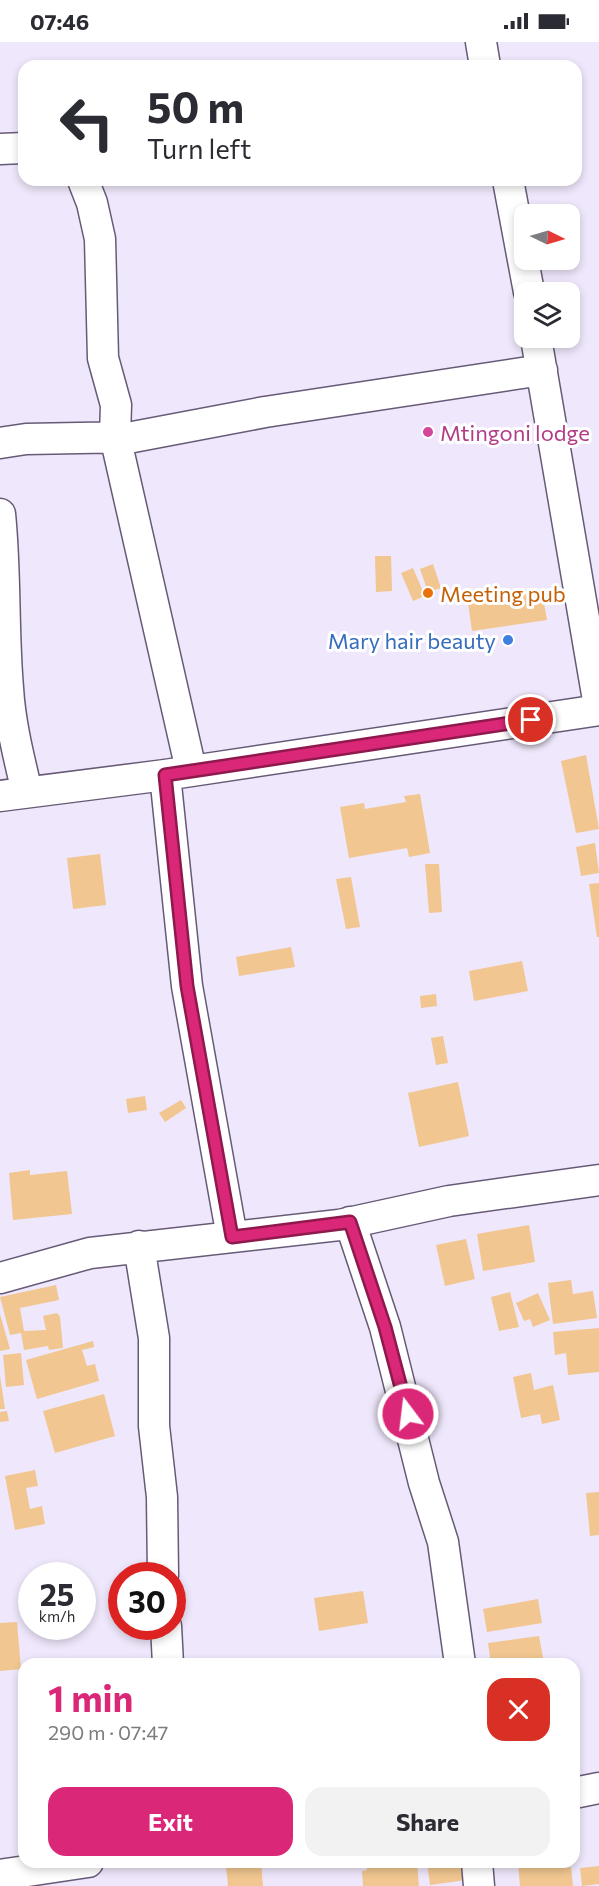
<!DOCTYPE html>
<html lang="en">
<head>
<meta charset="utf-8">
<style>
  body { margin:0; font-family:Commissioner,sans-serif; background:#f2f2f3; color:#2b2b33; height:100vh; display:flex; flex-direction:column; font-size:22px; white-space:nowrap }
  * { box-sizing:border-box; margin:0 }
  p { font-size:20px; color:#7c7c81 }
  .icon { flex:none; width:33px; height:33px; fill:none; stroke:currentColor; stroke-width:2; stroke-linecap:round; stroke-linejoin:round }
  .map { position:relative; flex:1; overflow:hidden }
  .panel { position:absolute; left:18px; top:1616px; width:562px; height:210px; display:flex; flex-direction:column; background:#fff; border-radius:18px; box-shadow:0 3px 9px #0003 }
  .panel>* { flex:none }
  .hud { position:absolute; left:18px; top:18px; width:564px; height:126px; border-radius:18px; box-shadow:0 3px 9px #0003; background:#fff; color:#2b2b33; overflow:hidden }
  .needle { width:39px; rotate:95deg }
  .fabs { position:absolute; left:514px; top:162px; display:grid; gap:12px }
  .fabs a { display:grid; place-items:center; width:66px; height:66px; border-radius:12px; background:#fff; box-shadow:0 3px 9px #0003; font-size:30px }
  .speed { position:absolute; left:18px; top:1520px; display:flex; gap:12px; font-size:30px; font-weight:700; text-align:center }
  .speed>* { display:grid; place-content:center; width:78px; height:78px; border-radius:50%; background:#fff; box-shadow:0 3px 9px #0003; line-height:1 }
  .speed small { font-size:15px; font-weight:400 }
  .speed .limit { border:9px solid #d22; background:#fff; color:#111 }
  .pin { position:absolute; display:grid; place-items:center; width:51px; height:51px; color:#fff; margin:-26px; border:3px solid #fff; border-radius:50%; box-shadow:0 2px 6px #0007 }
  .me { position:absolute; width:66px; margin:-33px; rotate:345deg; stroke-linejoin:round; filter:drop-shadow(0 0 4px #0008) }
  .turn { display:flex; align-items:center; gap:21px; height:126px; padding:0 30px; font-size:27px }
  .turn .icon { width:78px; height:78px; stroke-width:2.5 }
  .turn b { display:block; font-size:42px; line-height:51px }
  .round { display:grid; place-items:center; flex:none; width:63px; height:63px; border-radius:18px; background:#f2f2f3 }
  .overview { display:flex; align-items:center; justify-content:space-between; height:102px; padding:0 30px }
  h1 { font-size:36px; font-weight:700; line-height:45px; color:#db2777 }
  .cta { display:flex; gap:12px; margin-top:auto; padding:12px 30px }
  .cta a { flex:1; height:69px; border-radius:18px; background:#db2777; color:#fff; font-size:24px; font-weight:700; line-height:69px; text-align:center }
  .cta a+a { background:#f2f2f3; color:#2b2b33 }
  .status { display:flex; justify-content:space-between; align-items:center; height:42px; padding:0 30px; background:#fff; direction:ltr }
  .status svg { height:16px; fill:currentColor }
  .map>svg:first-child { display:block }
  .building { fill:#f1c690 }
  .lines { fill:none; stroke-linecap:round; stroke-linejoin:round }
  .street-casing { stroke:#675a77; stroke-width:33 }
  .street { stroke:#fff; stroke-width:30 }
  .route-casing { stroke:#8e194d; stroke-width:15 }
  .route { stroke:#db2777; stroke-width:10 }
  .hotel-dot { fill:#d1479c; stroke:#fff; stroke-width:2 }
  .food-dot { fill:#e8710a; stroke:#fff; stroke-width:2 }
  .shop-dot { fill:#3f7fe0; stroke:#fff; stroke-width:2 }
  .labels { text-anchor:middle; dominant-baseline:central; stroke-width:6; stroke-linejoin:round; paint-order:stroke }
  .hotel-label { font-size:22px; fill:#b23c85; stroke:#fff; text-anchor:start }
  .food-label { font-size:22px; fill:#c56008; stroke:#fff; text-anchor:start }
  .shop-label { font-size:22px; fill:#366cbe; stroke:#fff; text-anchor:end }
</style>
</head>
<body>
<div class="status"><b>07:46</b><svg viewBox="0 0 49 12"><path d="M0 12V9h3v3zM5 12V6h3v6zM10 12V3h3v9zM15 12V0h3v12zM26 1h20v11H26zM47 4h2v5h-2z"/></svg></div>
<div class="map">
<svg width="599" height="1844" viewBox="0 0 599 1844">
  <rect width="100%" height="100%" fill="#efe7fb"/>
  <!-- building -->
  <path class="building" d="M375 514H391L392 549 376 550Z
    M433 522 441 546 428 550 420 527Z
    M413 526 425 554 413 559 401 531Z
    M542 550 547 578 472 589 468 561Z
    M586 713 599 787 576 791 561 719Z
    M420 752 430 811 409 815 407 806 349 816 340 765 364 761 365 767 406 760 404 754Z
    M595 801 599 831 581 834 576 805Z
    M100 812 106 863 73 867 67 816Z
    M425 822H439L442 870 429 871Z
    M351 835 360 885 346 887 336 837Z
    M599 841V895H597L589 842Z
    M291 905 295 925 239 934 236 915Z
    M522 919 528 949 474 959 469 929Z
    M436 952 437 964 421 966 420 954Z
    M443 994 448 1021 436 1023 431 996Z
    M458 1040 469 1094 419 1105 408 1051Z
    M145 1054 147 1068 128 1071 126 1057Z
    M181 1058 186 1066 165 1080 159 1071Z
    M30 1128V1133L67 1129 72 1172 13 1178 9 1131Z
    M529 1183 535 1220 483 1229 477 1192Z
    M466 1197 475 1237 445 1244 436 1203Z
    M571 1238 573 1252 593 1249 597 1276 553 1282 548 1241Z
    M56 1243 59 1258 20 1266 24 1289 46 1288 43 1274 57 1271 60 1275 63 1306 49 1308 48 1304 24 1308 21 1291 10 1293 0 1255Z
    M510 1250 519 1285 499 1289 491 1255Z
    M538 1251 550 1278 533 1285 530 1277 524 1279 516 1261Z
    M0 1272 10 1307 0 1309Z
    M599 1286V1330L568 1333 566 1311 555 1313 553 1290Z
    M93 1299 94 1305 82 1308 87 1324 95 1322 99 1339 37 1357 26 1318Z
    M21 1311 24 1343 6 1345 3 1313Z
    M531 1331 534 1348 553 1343 560 1378 542 1382 540 1372 521 1376 513 1335Z
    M0 1334 5 1367H0Z
    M104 1352 115 1394 55 1411 43 1369Z
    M7 1369 9 1379 0 1380V1370Z
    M35 1428 38 1444 26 1446 30 1467 42 1464 45 1482 15 1488 5 1434Z
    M599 1450V1493L590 1494 586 1451Z
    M363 1549 368 1581 319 1589 314 1556Z
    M538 1557 542 1581 487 1590 483 1567Z
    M17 1580 21 1627 0 1629V1581Z
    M539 1594 544 1621 491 1622 488 1601Z
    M367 1820H417L419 1844H363L362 1829 367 1828Z
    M427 1820H463L466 1838 430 1843Z
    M518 1820H563L564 1826 571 1825 573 1844H520Z
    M261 1821 263 1844H228L226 1824Z
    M599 1824V1842L582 1844 580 1826Z"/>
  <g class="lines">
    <defs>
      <path id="street" d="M481 0 485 24
        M0 107 24 106
        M83 138 92 161 100 197 103 316 116 363 115 394 191 728
        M508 138 529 250
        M536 296 599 664
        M0 401 26 397 133 395 265 370 542 328
        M0 472C6 530 3 588 8 646 10 681 19 716 27 750
        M165 733 187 944 232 1195
        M0 754 165 733 599 668
        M350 1180 385 1285 424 1441 443 1500 460 1622
        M139 1204 154 1296V1384L162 1455 163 1533
        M0 1236 90 1211 339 1183 449 1159 599 1138
        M166 1584 168 1622
        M574 1751 599 1746
        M477 1820 479 1844
        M0 1833 88 1820"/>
    </defs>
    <!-- street casing -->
    <use href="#street" class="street-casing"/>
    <!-- street -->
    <use href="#street" class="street"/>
  </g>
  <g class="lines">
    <defs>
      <path id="route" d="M408 1372 385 1285 350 1180 232 1195 187 944 165 733 531 678"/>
    </defs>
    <!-- route casing -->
    <use href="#route" class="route-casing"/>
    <!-- route -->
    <use href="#route" class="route"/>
  </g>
  <!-- markers -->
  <circle class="hotel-dot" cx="428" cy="390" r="6"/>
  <circle class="food-dot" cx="428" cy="551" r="6"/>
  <circle class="shop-dot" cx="508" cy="598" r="6"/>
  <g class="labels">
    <!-- hotel labels -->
    <g class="hotel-label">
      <text x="440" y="390">Mtingoni lodge</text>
    </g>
    <!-- food labels -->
    <g class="food-label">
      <text x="440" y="551">Meeting pub</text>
    </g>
    <!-- shop labels -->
    <g class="shop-label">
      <text x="496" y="598">Mary hair beauty</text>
    </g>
  </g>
</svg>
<div class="fabs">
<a><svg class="needle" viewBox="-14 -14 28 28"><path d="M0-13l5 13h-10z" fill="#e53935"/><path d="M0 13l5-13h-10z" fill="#7c7c81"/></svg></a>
<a><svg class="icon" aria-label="layers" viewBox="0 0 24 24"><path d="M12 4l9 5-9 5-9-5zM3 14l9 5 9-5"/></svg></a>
</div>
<div class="speed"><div>25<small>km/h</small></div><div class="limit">30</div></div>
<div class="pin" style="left:531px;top:678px;background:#d93025"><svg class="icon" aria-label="arrive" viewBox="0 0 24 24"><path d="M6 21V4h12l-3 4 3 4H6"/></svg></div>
<svg class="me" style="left:408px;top:1372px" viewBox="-20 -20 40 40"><circle r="17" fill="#db2777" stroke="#fff" stroke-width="3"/><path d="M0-11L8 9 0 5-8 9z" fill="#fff"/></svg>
<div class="hud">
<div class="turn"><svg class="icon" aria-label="left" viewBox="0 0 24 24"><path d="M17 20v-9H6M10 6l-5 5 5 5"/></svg><div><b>50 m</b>Turn left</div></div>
</div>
<section class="panel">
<div class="overview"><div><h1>1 min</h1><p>290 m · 07:47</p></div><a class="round" style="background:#d93025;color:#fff"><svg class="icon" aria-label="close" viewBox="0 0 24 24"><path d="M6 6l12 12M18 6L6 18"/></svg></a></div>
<div class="cta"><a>Exit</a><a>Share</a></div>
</section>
</div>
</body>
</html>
